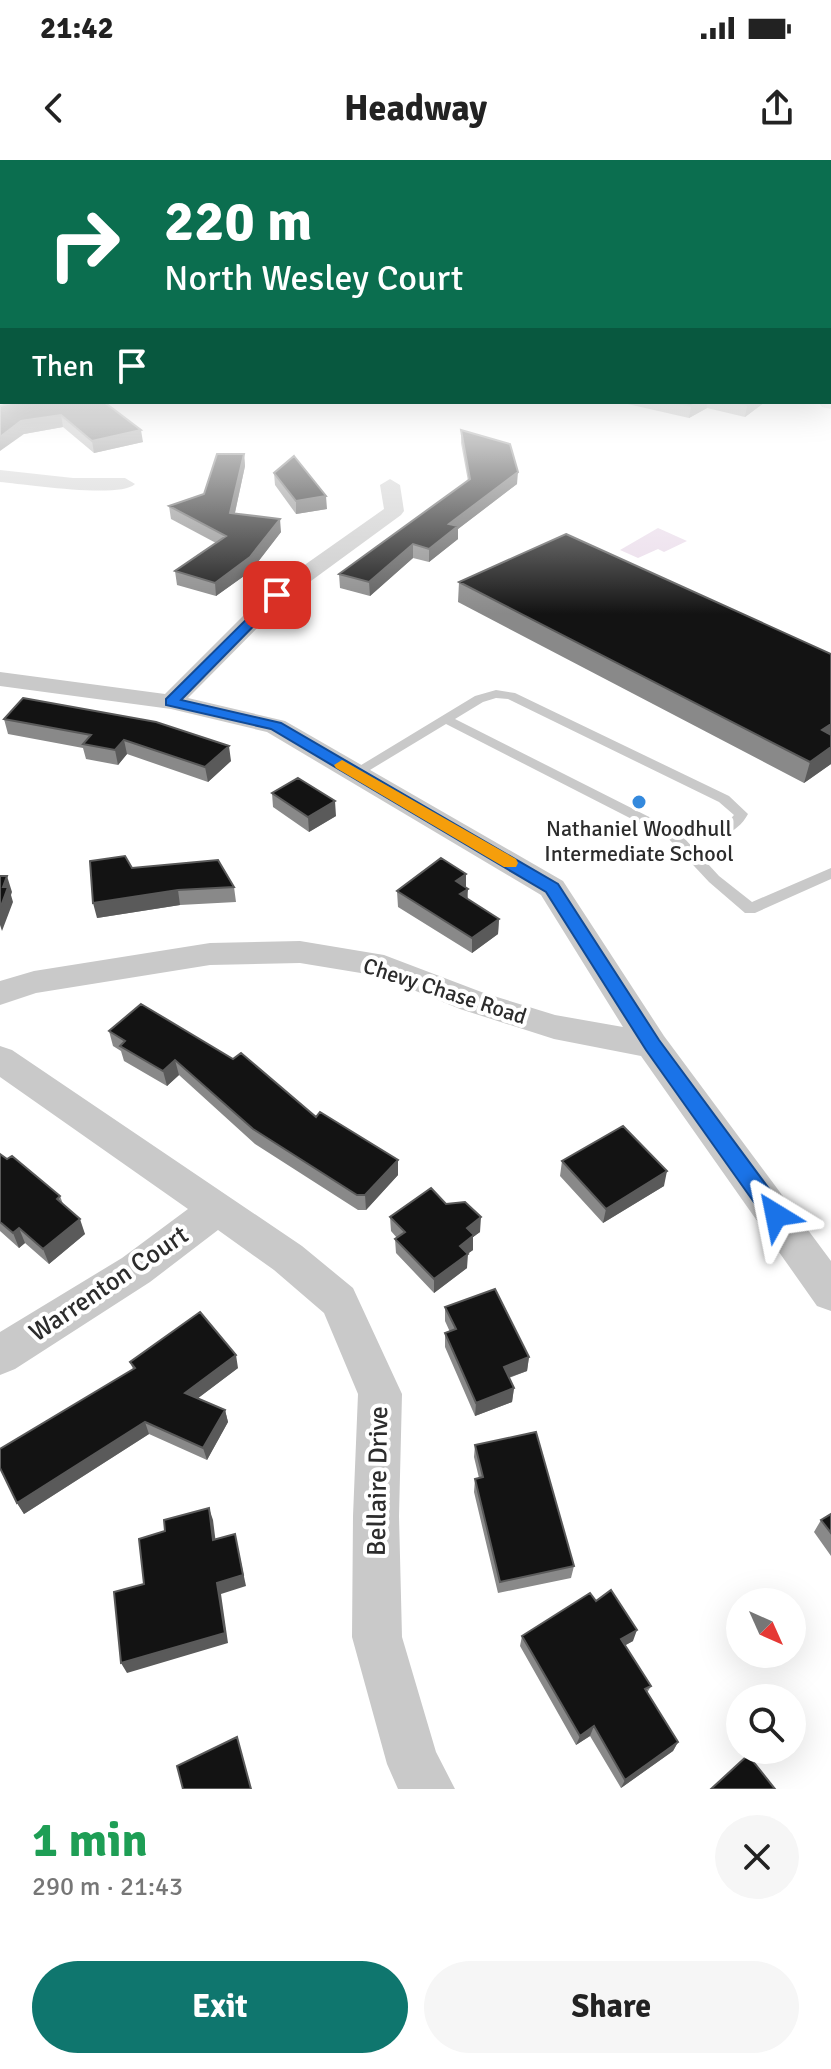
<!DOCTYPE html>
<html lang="en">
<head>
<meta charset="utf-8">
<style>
  body { margin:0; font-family:Signika,sans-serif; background:#f6f6f6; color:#222; height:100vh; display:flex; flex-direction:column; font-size:30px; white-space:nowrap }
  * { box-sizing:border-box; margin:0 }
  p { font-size:26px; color:#767676 }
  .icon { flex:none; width:44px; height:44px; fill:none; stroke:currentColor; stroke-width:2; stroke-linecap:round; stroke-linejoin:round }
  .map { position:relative; height:1629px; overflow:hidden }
  .drawer { display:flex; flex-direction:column; background:#fff; flex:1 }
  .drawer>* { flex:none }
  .banner { position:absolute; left:0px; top:0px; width:832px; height:244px; box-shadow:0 8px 32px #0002; background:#0b6e4f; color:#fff; overflow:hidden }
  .needle { width:52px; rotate:135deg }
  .controls { position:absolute; left:726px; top:1428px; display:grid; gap:16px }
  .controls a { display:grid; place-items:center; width:80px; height:80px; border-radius:50%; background:#fff; box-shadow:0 8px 32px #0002; font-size:40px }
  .pin { position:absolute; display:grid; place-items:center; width:68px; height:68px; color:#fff; margin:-34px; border-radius:16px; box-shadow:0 4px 12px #0006 }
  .me { position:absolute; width:88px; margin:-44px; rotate:325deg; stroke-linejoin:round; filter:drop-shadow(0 0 6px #0008) }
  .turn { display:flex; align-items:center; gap:28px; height:168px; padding:0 32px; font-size:36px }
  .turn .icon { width:104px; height:104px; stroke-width:2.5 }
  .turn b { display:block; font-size:56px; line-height:68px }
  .then { display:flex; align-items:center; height:76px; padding:0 32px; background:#0003; gap:16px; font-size:30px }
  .round { display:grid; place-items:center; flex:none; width:84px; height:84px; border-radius:42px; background:#f6f6f6 }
  .headline { display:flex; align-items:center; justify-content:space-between; height:136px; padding:0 32px }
  h1 { font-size:48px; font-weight:700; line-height:60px; color:#1e9e55 }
  .cta { display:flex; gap:16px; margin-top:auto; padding:16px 32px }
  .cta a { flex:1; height:92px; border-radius:48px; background:#0f766e; color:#fff; font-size:32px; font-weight:700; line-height:92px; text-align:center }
  .cta a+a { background:#f6f6f6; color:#222 }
  .status { display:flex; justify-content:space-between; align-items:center; height:56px; padding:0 40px; background:#fff; direction:ltr }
  .status svg { height:22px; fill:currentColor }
  header { display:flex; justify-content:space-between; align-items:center; height:104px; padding:0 32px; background:#fff; font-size:36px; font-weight:700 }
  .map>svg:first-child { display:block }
  .green { fill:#e9dae9 }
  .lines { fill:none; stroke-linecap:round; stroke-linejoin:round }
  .lane { fill:#c9c9c9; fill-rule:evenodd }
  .street { fill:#c9c9c9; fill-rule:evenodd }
  .secondary { fill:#b6b6b6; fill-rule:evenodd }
  .wall { fill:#898989 }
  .shaded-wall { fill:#5a5a5a }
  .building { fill:#131313; stroke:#5a5a5a; stroke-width:2 }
  .route { fill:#1a73e8; stroke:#114b97; stroke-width:2 }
  .slow { fill:#f59e0b }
  .poi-dot { fill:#3489dd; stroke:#fff; stroke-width:3 }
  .labels { text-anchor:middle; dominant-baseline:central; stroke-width:8; stroke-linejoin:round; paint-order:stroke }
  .poi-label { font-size:22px; fill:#2c2c2c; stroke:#fff }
  .street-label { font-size:22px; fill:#2c2c2c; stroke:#fff }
  .near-street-label { font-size:26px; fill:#2c2c2c; stroke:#fff }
</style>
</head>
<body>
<div class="status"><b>21:42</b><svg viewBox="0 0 49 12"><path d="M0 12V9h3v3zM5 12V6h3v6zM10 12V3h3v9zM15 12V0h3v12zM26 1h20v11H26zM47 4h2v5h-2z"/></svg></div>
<header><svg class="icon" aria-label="back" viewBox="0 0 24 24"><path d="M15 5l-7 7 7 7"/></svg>Headway<svg class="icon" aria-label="share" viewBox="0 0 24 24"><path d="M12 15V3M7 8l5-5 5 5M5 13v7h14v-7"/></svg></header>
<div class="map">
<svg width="831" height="1629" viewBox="0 0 831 1629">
  <rect width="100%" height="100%" fill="#fff"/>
  <!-- green -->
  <path class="green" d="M658 368 687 381 664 392 658 389 638 398 620 390Z"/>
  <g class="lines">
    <!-- lane -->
    <path class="lane" d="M496 530 515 533 729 636 748 654C735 678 710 680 685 679L719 716 752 742 831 708V719L755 753H745L709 722 667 677 446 564 360 616 355 617 348 613 475 536ZM496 538 508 539 719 642 734 655 725 665 717 668 675 670 455 559 483 542Z"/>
    <!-- street -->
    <path class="street" d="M0 310 73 318H125L135 324C120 339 24 324 0 322Z
      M390 319 400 325 404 351 401 355 285 440 188 538 285 561 563 721 664 876 831 1101V1151L817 1146 641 896 554 879 460 849 379 816 300 803 210 805 36 833 0 845V821L34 811 210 783 300 781 384 795 484 833 555 855 623 867 541 735 267 572 171 549 0 526V512L165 534 269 430 384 349 380 325Z
      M0 886 12 890 302 1086 353 1128 402 1234 399 1356 402 1477 436 1592 455 1629H398L387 1604 352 1477 353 1356 358 1234 324 1153 274 1110 218 1070 150 1122 15 1209 0 1215V1172L122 1098 188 1049 0 917Z"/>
    <!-- secondary -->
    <path class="secondary" d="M831 235V249L822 247 818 242H830Z"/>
  </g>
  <!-- wall -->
  <path class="wall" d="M104 242 143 282 94 293 63 267 24 274 0 246Z
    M619 242H765L745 257 707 248 689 258Z
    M461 270 517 324 458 369V379L429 402 413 398 370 436 340 428 339 414 468 321 461 283Z
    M244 294 245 306 235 353 281 372 251 411 216 436 177 425 175 411 216 383 171 359 169 346 204 334Z
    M274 313 327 349 296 354 275 325Z
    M459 422 831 604 804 623 458 442Z
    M23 538 231 601 208 622 127 594 118 605 86 599 83 588 8 574 4 559Z
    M272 633 336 656 309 672 273 647Z
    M132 708 234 727 236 742 180 745 97 758Z
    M466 727 468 739 499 759 498 774 472 793 398 747 397 731Z
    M109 871 316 957 398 1000V1015L366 1050H358L255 984 179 915 167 926 124 901 121 891 113 886Z
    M0 994 60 1036 63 1044 85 1074 49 1104 25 1083 19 1088 0 1071Z
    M562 1001 664 1026 603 1063 560 1016Z
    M446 1044 480 1072 473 1077V1090L467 1094V1108L434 1133 396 1093 395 1079 397 1078 391 1071 390 1057Z
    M445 1147 529 1197 527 1211 509 1218 514 1228 512 1242 475 1256 445 1187V1173L450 1172 445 1161Z
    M130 1202 238 1208 198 1238 225 1250 228 1262 207 1300 149 1274 24 1354 17 1343 133 1209Z
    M475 1285 574 1406 571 1418 498 1433 474 1332 475 1319 479 1318 474 1297Z
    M831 1354V1396L814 1372 821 1360Z
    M596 1441 633 1481 625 1485 651 1526 647 1533 678 1582 673 1591 621 1628 590 1576 576 1585 520 1486 522 1476Z"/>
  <!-- shaded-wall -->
  <path class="shaded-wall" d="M699 242H708L707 248 689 258 691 246Z
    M752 242H765L745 257 747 245Z
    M61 255 63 267 24 274 0 291V277L21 261Z
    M141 270 143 282 94 293 92 281Z
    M244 294 245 306 232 366 230 353Z
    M518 312 517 324 458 369V379L429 402V389L449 364Z
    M326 336 327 349 296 354V341Z
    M280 359 281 372 251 411 216 436 215 423Z
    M413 384V398L370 436 369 422Z
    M831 564V581L822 570Z
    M124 580 127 594 118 605 115 590Z
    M229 586 231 601 208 622 205 607Z
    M831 587V604L804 623 810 602Z
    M335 641 336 656 309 672 308 657Z
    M466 714V729L456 721Z
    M7 716 12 732 11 735 13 742 2 771 0 765V749L3 727Z
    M468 729 467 744 460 734Z
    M178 730 180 745 97 758 93 743Z
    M499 759 498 774 472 793V778Z
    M175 900 179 915 167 926 163 911Z
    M398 1000V1015L366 1050 365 1035Z
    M667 1011 664 1026 603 1063 606 1049Z
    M481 1057 480 1072 473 1077V1090L462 1098 468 1094 467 1108 434 1133V1119L467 1068Z
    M80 1059 85 1074 49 1104 43 1089Z
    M19 1068 25 1083 19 1088 13 1073Z
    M236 1195 238 1208 189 1245 185 1233Z
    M529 1197 527 1211 502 1220 504 1207Z
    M514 1228 512 1242 475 1256 476 1243Z
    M225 1250 228 1262 207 1300 203 1288Z
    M145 1262 149 1274 24 1354 17 1343Z
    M209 1348 213 1360 217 1392 213 1380Z
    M235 1374 246 1426 221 1434 228 1483 127 1513 121 1503 217 1423Z
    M637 1470 633 1481 617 1490 621 1479Z
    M594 1566 590 1576 576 1585 580 1576Z
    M678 1582 673 1591 621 1628 625 1620Z"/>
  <!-- building -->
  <path class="building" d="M15 242H104L141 270 92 281 61 255 21 261 0 277V246Z
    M671 242H699L691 246Z
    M733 242H752L747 245Z
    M461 270 510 284 518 312 449 364 458 366 429 389 413 384 369 422 339 414 470 319Z
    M217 294H244L230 353 280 359 250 397 215 423 175 411 226 376 169 346 204 334Z
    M294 296 326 336 296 341 274 313Z
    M566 374 831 494V564L822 570 831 575V587L810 602 459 422Z
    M23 538 156 562 229 586 205 607 124 580 115 590 83 584 91 575 4 559Z
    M298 618 335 641 308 657 272 633Z
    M125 696 132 708 218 700 234 727 178 730 93 743 90 701Z
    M441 698 466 714 456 721 468 729 460 734 499 759 472 778 397 731Z
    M0 716H7L3 727H8L0 749Z
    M141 844 233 899 241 893 316 957 320 952 398 1000 365 1035H357L253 969 175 900 163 911 120 886 125 881 109 871Z
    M623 966 667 1011 606 1049 562 1001Z
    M0 994 7 999 12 996 60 1036 57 1039 80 1059 43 1089 19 1068 13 1073 0 1062Z
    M431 1028 446 1044 465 1042 481 1057 467 1068 474 1075 460 1086 468 1094 434 1119 395 1079 405 1072 390 1057Z
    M495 1129 529 1197 504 1207 514 1228 476 1243 445 1173 456 1169 445 1147Z
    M200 1152 236 1195 185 1233 225 1250 203 1288 145 1262 17 1343 0 1308V1289L135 1208 130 1202Z
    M536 1272 574 1406 500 1422 475 1319 483 1317 475 1285Z
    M209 1348 213 1380 235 1374 243 1415 217 1423 225 1473 121 1503 114 1432 144 1424 139 1379 165 1371 164 1360Z
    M831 1354V1373L821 1360Z
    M611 1430 637 1470 621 1479 651 1526 645 1529 678 1582 625 1620 594 1566 580 1576 522 1476 590 1433 596 1441Z
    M237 1577 251 1629H183L177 1606Z
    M748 1595 775 1629H711Z"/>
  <!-- sky -->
  <linearGradient id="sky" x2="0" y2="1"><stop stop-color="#a8c8da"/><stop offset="0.5" stop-color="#fff"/><stop offset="1" stop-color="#fff" stop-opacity="0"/></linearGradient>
  <rect width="831" height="454" fill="url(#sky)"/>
  <!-- route -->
  <path class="route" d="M273 433 284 435 181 540 281 563 558 724 659 880 784 1049 787 1055 784 1062 776 1065 768 1062 646 890 546 732 271 569 166 545V539Z"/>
  <!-- slow -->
  <path class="slow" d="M342 600 516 699 518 703 516 707H504L336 608 334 605Z"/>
  <!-- markers -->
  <circle class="poi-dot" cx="639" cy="642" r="8"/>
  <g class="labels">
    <!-- poi labels -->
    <g class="poi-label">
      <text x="639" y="668">Nathaniel Woodhull<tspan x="639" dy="25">Intermediate School</tspan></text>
    </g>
    <!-- street labels -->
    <g class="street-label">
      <text transform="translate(445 831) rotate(18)">Chevy Chase Road</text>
    </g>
    <!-- near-street labels -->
    <g class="near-street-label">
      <text transform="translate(109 1124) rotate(-34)">Warrenton Court</text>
      <text transform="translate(378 1321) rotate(-89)">Bellaire Drive</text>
    </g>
  </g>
</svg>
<div class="controls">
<a><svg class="needle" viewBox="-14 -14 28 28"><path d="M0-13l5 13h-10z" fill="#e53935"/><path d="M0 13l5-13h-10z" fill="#767676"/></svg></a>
<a><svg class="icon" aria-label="search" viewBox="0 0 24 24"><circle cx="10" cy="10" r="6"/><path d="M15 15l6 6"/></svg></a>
</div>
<div class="pin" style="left:277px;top:435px;background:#d93025"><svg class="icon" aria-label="arrive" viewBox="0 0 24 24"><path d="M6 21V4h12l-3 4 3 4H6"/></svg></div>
<svg class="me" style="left:776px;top:1055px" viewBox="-20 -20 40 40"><path d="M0-17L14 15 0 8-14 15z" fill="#1a73e8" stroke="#fff" stroke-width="4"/></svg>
<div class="banner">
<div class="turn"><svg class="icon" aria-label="right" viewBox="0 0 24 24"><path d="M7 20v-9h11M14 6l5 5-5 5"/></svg><div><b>220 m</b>North Wesley Court</div></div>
<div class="then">Then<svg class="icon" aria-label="arrive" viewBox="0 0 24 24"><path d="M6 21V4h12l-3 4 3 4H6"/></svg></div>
</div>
</div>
<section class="drawer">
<div class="headline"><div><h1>1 min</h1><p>290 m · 21:43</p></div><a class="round"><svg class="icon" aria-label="close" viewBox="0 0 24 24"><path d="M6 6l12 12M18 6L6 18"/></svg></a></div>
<div class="cta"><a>Exit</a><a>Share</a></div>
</section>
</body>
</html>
